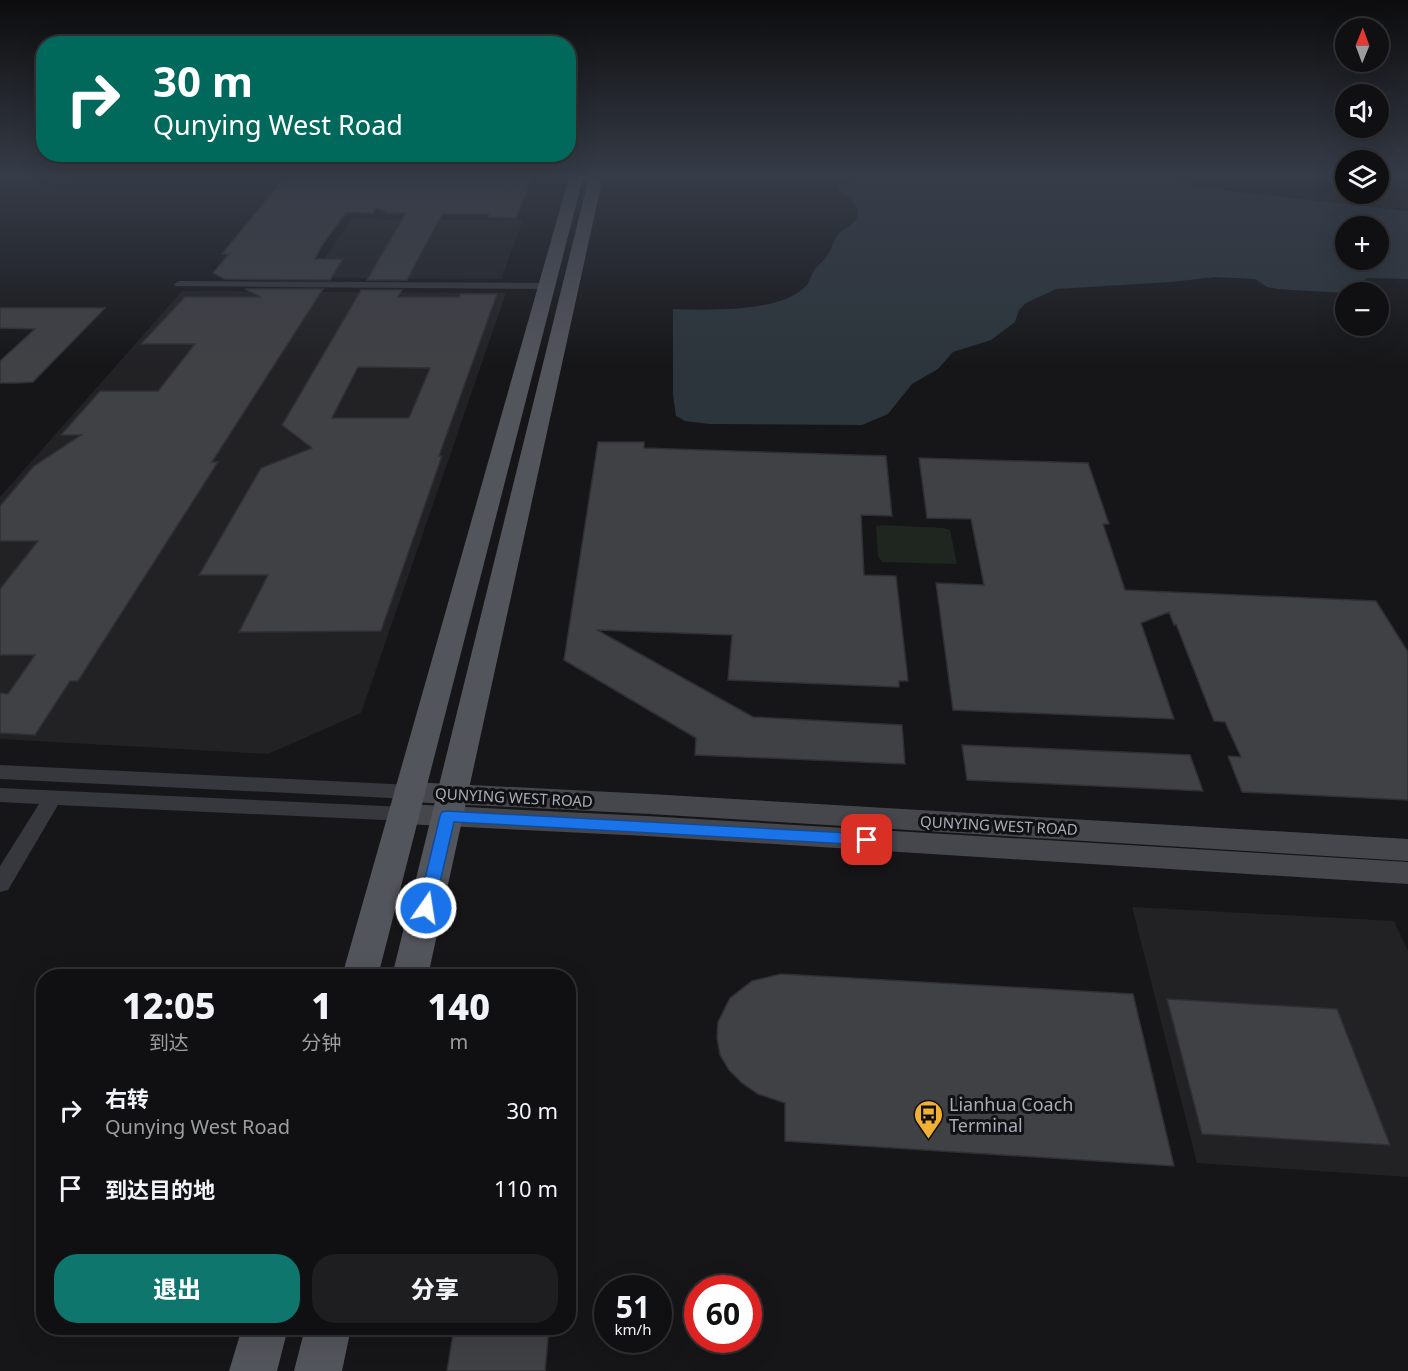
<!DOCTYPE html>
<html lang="zh">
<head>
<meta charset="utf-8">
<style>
  body { margin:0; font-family:"Noto Sans","Noto Sans SC",sans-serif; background:#1e1e20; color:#f1f3f6; height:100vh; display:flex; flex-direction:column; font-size:22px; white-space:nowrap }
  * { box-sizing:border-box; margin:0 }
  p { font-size:20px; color:#9c9d9f }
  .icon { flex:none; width:33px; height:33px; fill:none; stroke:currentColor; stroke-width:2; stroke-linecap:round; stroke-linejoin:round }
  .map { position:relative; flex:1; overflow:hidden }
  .details { position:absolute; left:36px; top:969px; width:540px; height:366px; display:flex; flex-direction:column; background:#101012; border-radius:24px; box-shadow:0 6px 24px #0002,0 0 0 2px #303032 }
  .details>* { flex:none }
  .hud { position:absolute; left:36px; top:36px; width:540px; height:126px; border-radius:24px; box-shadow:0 6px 24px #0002,0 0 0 2px #303032; background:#00695c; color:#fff; overflow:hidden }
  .needle { width:39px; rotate:1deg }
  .controls { position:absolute; left:1335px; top:18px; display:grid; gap:12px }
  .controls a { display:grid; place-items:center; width:54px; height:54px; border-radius:50%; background:#101012; box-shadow:0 6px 24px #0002,0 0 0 2px #303032; font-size:30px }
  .speed { position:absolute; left:594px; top:1275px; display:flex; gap:12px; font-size:30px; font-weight:700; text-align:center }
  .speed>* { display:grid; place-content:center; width:78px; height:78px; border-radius:50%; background:#101012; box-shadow:0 6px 24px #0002,0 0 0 2px #303032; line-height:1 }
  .speed small { font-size:15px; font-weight:400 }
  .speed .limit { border:9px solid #d22; background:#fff; color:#111 }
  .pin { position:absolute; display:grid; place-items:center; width:51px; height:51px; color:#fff; margin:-26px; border-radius:12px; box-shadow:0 3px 9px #0006 }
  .me { position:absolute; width:66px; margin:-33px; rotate:13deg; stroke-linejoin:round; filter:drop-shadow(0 0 4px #0008) }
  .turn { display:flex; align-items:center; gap:21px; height:126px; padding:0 18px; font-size:27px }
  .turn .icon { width:78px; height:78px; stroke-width:2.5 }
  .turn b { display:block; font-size:42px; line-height:51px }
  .eta { display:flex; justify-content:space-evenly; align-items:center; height:102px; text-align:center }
  .eta b { font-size:36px; font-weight:800; line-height:42px }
  .action { display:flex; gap:12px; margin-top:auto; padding:12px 18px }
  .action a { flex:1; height:69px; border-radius:24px; background:#0f766e; color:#fff; font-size:24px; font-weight:800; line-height:69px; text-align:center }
  .action a+a { background:#1e1e20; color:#f1f3f6 }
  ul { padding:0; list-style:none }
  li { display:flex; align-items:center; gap:18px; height:78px; padding:0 18px }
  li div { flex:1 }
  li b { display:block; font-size:22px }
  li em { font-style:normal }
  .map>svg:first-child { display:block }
  .built { fill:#222225 }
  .green { fill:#1e261f }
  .water { fill:#2c353c; fill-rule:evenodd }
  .building { fill:#404145; stroke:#303034; stroke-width:1.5; fill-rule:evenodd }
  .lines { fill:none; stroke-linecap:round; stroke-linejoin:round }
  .street { fill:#37383d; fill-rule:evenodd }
  .secondary { fill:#45474d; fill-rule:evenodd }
  .primary { fill:#53555c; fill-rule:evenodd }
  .route { fill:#1a73e8; stroke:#114b97; stroke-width:1.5 }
  .labels { text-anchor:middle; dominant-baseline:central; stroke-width:6; stroke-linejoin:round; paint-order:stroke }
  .street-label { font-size:15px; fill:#a8adb8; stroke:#111113 }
  .near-poi-label { font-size:18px; fill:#a8adb8; stroke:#111113; text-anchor:start }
</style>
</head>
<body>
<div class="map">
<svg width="1408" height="1371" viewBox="0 0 1408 1371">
  <rect width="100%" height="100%" fill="#161618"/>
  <!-- built -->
  <path class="built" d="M352 219 523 220 501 279 311 278Z
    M182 291 506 293 361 713 268 754 0 739V497Z
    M1132 907 1394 921 1408 951V1177L1197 1163Z"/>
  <!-- green -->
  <path class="green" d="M882 525 943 528 950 530 957 564 882 562 878 556 876 526Z"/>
  <!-- water -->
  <path class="water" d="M954 174H1126L1191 183 1193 187 1408 211V279L1367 278 1355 290 1345 293 1277 289 1267 287 1255 279 1215 277 1171 282 1056 289 1026 303 1019 310 1015 322 991 340 953 352 938 369 912 384 888 414 862 425 709 424 685 421 676 416 673 395V309C708 310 781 313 806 286 810 282 810 278 812 274 816 266 822 263 827 256 831 250 833 242 837 236 843 227 858 225 858 213 858 200 841 196 837 185L875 177 928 179ZM1346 226H1378V260H1346Z"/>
  <!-- building -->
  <path class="building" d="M288 174H533L516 218 488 217 490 214H442L407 280H367L406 213H388L376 207 373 213 346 212 321 247 315 259H343L330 280 225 279 213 273 229 254H222Z
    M245 289H323L212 462H218L78 681H70L35 735 0 733V693L8 694 35 655H0V589L38 541H0V506L34 466 81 435H61L100 391H158L195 344H141L185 297H261Z
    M361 290H402L398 297H459L461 294H497L439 456H442L381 631 239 632 268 575H199L261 468 312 448 282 425ZM358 367 430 368 409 418H332Z
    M0 308H105L33 382 17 383H0V361L35 329 0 328Z
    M598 442H644V448L886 456 892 516 861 515 864 575 896 576 908 681H899V687L728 680 732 635 597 630 753 717 902 725 905 764 695 755 696 738 564 660Z
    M919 458 1088 463 1109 524H1103L1125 590 1376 601 1408 652V800L1242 792 1228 756 1241 757 1225 722 1214 721 1176 624 1174 625 1169 612 1141 623 1174 719 953 710 936 583 984 585 971 519 927 518Z
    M962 745 1190 755 1203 791 967 780Z
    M781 974 1133 994 1174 1166 785 1141V1103L758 1094 742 1083 729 1070 720 1055 717 1038 718 1022 730 998 752 981Z
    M1167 999 1337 1009 1390 1145 1202 1134Z
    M454 1328H549L545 1371H447Z"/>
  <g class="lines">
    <!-- street -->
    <path class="street" d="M179 281 549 283 554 286 549 289 175 286 174 284Z
      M0 765 411 785 418 787 421 792 418 797 411 799 0 779Z
      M0 788 405 807 412 809 415 814 412 819 405 821 58 805 8 890 0 892V866L39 804 0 802Z"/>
    <!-- secondary -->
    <path class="secondary" d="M411 782 650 794 1408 839V861L650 814 411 802 401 799 397 792 401 785Z
      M405 804 646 816 1408 862V884L646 836 405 824 395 821 391 814 395 807Z"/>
    <!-- primary -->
    <path class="primary" d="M570 174H584L378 976H342Z
      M595 177 602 181 428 976H392L588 181Z
      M242 1328H288L277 1371H229Z
      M305 1328H351L342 1371H294Z"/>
  </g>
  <!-- sky -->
  <linearGradient id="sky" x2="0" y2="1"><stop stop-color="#0c0c0d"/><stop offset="0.48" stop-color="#363c48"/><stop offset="1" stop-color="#363c48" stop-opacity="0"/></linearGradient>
  <rect width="1408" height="366" fill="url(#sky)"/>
  <!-- route -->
  <path class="route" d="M447 811 867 834 872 836 875 840 872 844 867 845 454 822 434 908 432 912 426 914 420 912 418 908 440 816 442 812Z"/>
  <!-- icons -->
  <defs>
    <symbol id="bus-pin" viewBox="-11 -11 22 30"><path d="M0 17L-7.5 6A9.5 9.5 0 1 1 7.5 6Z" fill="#f2b134" stroke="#111113"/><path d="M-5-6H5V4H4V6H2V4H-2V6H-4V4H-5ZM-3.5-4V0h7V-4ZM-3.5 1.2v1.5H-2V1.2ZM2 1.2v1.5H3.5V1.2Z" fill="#111"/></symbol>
  </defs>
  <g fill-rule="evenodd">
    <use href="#bus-pin" x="912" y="1098" width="33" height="45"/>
  </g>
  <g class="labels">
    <!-- street labels -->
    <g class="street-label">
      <text transform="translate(514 797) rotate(3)">QUNYING WEST ROAD</text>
      <text transform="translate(999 825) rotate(3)">QUNYING WEST ROAD</text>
    </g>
    <!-- near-poi labels -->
    <g class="near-poi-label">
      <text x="949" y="1104">Lianhua Coach<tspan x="949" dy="21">Terminal</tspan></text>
    </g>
  </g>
</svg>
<div class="controls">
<a><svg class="needle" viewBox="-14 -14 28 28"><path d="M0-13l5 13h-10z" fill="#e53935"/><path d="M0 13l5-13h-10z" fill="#9c9d9f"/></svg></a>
<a><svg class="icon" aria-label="sound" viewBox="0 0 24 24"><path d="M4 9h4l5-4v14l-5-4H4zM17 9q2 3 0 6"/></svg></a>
<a><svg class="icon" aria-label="layers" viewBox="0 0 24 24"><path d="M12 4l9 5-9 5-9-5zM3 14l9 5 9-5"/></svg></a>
<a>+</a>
<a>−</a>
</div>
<div class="speed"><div>51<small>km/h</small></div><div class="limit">60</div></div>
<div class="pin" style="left:867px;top:840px;background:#d93025"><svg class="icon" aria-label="arrive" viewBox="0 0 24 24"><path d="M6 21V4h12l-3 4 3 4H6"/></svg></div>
<svg class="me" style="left:426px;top:908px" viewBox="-20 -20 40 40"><circle r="17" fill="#1a73e8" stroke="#fff" stroke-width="3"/><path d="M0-11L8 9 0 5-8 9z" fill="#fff"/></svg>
<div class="hud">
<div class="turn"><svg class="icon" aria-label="right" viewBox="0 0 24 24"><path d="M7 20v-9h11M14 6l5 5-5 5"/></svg><div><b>30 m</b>Qunying West Road</div></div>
</div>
<section class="details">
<div class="eta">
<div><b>12:05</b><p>到达</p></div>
<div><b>1</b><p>分钟</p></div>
<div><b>140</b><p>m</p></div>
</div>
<ul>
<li><svg class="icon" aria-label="right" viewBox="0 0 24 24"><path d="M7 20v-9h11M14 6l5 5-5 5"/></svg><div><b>右转</b><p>Qunying West Road</p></div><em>30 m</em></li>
<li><svg class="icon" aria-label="arrive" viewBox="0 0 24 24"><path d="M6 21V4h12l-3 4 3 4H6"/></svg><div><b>到达目的地</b></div><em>110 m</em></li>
</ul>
<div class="action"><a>退出</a><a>分享</a></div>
</section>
</div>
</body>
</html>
